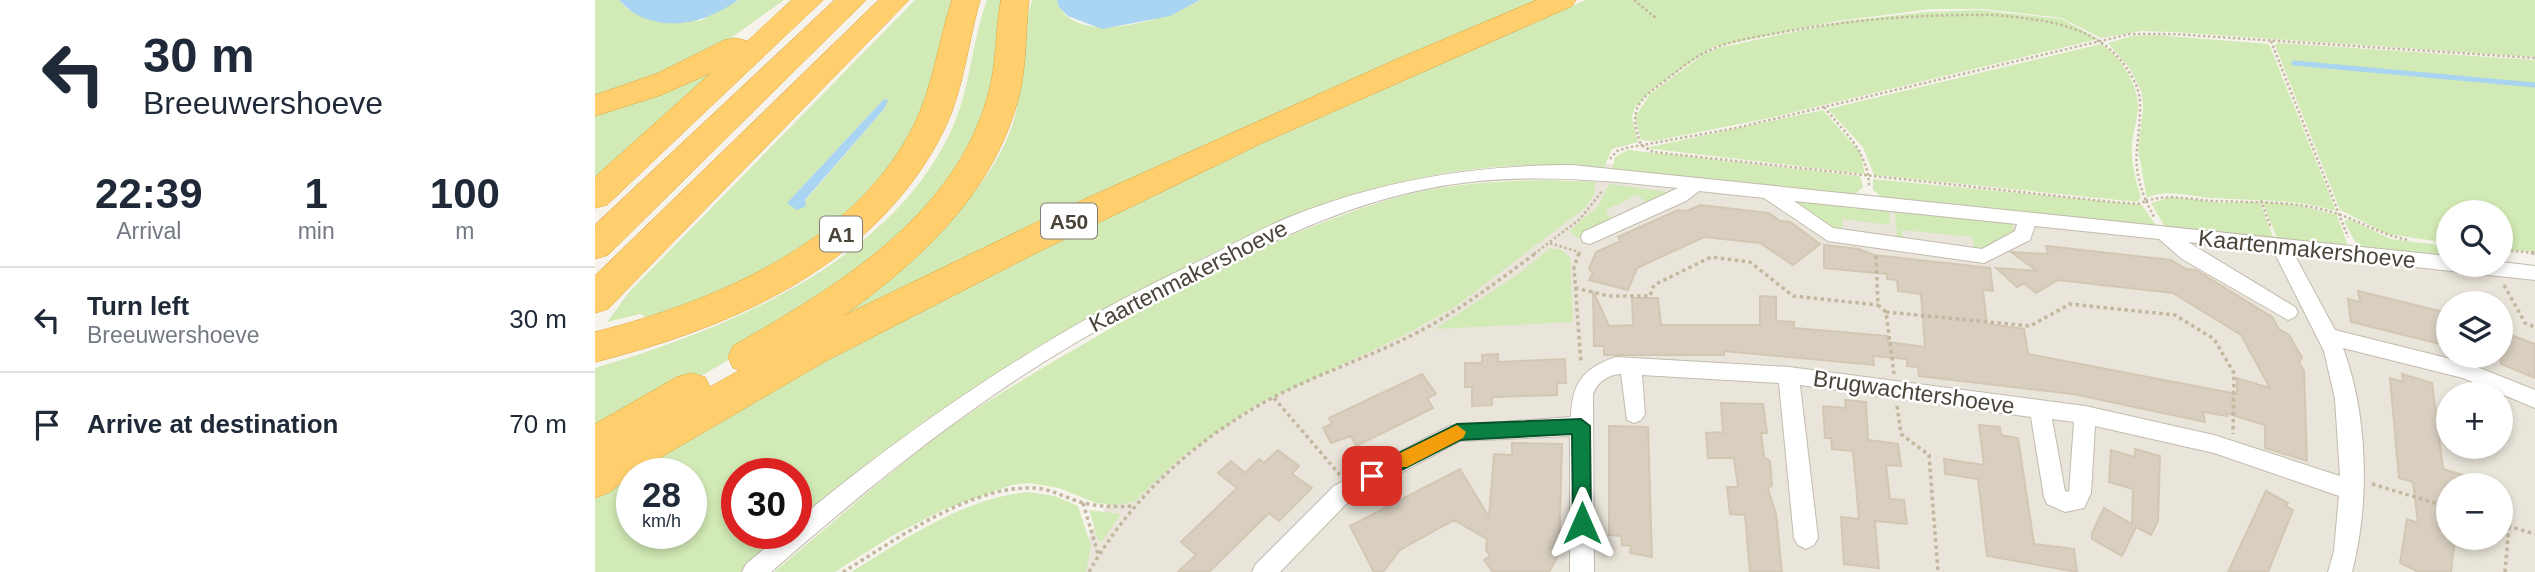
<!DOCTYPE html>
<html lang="en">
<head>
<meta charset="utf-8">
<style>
  body { margin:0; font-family:Arial,sans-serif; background:#f6f6f7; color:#1f2937; height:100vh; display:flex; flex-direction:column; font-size:26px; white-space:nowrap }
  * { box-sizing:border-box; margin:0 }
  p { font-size:23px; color:#747a83 }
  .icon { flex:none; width:38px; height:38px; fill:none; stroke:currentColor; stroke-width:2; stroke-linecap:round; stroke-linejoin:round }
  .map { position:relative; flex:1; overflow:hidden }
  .side { display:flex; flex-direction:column; background:#fff; width:595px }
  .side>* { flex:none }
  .hud { background:#fff; color:#1f2937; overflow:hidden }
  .tools { position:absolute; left:1841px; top:200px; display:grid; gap:14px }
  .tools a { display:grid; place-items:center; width:77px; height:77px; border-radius:50%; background:#fff; box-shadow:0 4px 10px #0003; font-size:35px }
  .speed { position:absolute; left:21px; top:458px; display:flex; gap:14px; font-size:35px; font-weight:700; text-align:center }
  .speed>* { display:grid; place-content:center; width:91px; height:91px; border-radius:50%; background:#fff; box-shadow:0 4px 10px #0003; line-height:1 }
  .speed small { font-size:18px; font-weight:400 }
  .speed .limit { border:10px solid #d22; background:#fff; color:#111 }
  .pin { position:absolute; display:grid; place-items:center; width:60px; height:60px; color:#fff; margin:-30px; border-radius:14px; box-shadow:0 4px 10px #0006 }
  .me { position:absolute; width:77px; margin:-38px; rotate:0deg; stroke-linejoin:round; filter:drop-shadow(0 0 5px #0008) }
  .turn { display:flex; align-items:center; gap:24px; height:147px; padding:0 28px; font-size:32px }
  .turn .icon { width:91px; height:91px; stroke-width:2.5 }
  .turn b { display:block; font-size:49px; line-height:60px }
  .eta { display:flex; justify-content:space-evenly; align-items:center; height:119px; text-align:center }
  .eta b { font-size:42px; font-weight:800; line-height:49px }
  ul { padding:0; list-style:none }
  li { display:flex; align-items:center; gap:21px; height:105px; padding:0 28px; border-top:2px solid #e0e1e3 }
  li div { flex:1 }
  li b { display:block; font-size:26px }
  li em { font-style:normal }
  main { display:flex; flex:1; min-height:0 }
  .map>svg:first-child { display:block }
  .residential { fill:#eae5da; fill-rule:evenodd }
  .green { fill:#d2eab5; fill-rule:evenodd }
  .water { fill:#a9d4f2 }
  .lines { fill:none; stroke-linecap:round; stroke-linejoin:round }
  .stream { stroke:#a9d4f2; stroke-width:5 }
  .building { fill:#d8cfc1; stroke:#d3c7b4; stroke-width:2 }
  .minor-casing { stroke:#c2bbae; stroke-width:2 }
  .motorway-casing { stroke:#e0a43c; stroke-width:1 }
  .path-far1 { stroke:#c4b79f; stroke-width:2.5; stroke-dasharray:2.5 2.5; stroke-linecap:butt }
  .path { stroke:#c4b79f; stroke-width:3.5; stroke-dasharray:3.5 3.5; stroke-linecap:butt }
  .minor { fill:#fff; fill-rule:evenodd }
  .motorway { fill:#ffcf6e; fill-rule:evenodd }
  .route { fill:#0b8043; stroke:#07532c; stroke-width:2 }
  .slow { fill:#f59e0b }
  .labels { text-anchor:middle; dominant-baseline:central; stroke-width:5; stroke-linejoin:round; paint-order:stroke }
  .shield { fill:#fff; stroke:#817c74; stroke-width:2 }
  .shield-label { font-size:21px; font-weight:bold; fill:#4b4439 }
  .street-label { font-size:23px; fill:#4b4439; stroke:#fff }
</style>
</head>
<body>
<main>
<section class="side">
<div class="hud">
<div class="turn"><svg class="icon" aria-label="left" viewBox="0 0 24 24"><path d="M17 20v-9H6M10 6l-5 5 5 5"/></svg><div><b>30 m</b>Breeuwershoeve</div></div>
</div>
<div class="eta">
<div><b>22:39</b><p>Arrival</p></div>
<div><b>1</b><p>min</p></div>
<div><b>100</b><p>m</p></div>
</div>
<ul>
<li><svg class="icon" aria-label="left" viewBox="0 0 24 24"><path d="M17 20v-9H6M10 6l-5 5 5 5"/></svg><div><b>Turn left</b><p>Breeuwershoeve</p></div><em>30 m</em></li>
<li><svg class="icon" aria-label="arrive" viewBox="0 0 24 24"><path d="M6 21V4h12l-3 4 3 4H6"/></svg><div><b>Arrive at destination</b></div><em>70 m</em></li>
</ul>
</section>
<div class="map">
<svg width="1940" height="572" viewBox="0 0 1940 572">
  <rect width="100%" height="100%" fill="#f6f3ec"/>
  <!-- residential -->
  <path class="residential" d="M990 161 1940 273V572H474L521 489 985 194ZM1853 303H1906V355H1853ZM1853 394H1906V446H1853ZM1853 485H1906V537H1853Z"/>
  <!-- green -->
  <path class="green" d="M0 0H24L32 9 105 21 143 0H189L116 52 0 99Z
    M320 0H360L330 110 316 142 258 211 186 263 58 321 45 314 12 322 35 291ZM289 99 292 101 289 109 210 201 192 203Z
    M392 0H412L394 125 335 214 160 345 0 436V368C133 329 301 260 359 124 376 84 377 40 392 0Z
    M437 0H462C476 50 575 19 605 0H959L193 347C270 288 385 220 417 126 427 97 424 66 428 36 430 24 434 12 437 0Z
    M991 0H1940V57L1577 32 1546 31 1506 38 1467 18 1388 9H1337L1242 21 1118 47 1059 88 1040 107 1037 117 1043 142 1017 149 1009 168C837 151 694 209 547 290 517 306 487 320 459 338 370 396 287 462 201 524V474H142V534H190L146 572H0V492L162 391 617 165 911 32ZM37 474H96V534H37Z
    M1384 10 1467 19 1503 39 1175 118 1059 141 1046 140 1040 117 1055 94 1109 54 1123 48 1250 21 1331 12Z
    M1560 35 1674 44 1741 211C1699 198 1659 201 1616 198 1595 197 1572 188 1552 198L1543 150 1548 109 1547 93 1536 70 1513 43 1537 36Z
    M1683 43 1940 60V252L1906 249V212H1853V243L1792 234 1745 210 1680 45Z
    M1506 44C1527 58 1544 85 1543 110 1542 121 1538 132 1537 143 1536 161 1540 180 1546 197L1543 202 1279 175 1268 147 1233 109Z
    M134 62 0 179V111Z
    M1228 110 1265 152 1270 174 1050 148Z
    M1033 150 1265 176 1268 187 1258 196 1017 170 1020 157Z
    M1278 179 1547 205 1563 228 1289 199 1278 190Z
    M953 180 1001 182 999 194 991 207 861 306 810 335 661 405 584 459 539 502 519 505 501 503 464 488 433 483 417 485 350 509 297 536 240 572H179C239 522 296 470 359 424 404 393 452 365 499 338 592 283 692 230 796 199 847 184 901 181 953 180Z
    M1014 184 1079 193 1053 205 1043 195 1010 210 1018 220 983 239 974 231 1003 206Z
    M1576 197 1627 203 1665 202 1679 240 1571 229 1556 203Z
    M1201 199 1294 210 1295 225 1247 219V230H1236L1201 204Z
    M1668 202 1703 205 1742 215 1753 246 1683 241Z
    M1300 210 1417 223 1419 232 1386 250 1379 249 1377 237 1307 230 1308 242 1302 241Z
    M1754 219 1796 239 1853 246V258L1764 249 1749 221Z
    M955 248 967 250 975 258 978 322 840 329 926 272Z
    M433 492 460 496 483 506 496 546 491 572H256C310 539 369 498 433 492Z
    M494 510 526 514 507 541 503 540Z"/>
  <!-- water -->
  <path class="water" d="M24 0H143C108 26 56 36 24 0Z
    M462 0H605L575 16 507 29 473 16 464 7Z
    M289 99 293 100 289 109 210 200 211 206 202 210 192 203Z"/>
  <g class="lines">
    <!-- stream -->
    <path class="stream" d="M1699 63 1940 85"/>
  </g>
  <!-- building -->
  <path class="building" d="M1105 205 1174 213 1185 221 1195 222 1225 244 1198 265 1165 243 1109 237 1042 268 1033 290 994 280 998 273 994 269 1001 252 1026 241 1023 237 1083 210 1092 211Z
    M1229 245 1264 249 1279 255 1395 268 1398 291 1388 290 1392 324 1429 329 1433 354 1642 394V378L1675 388 1646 335 1578 293 1463 280 1441 293 1429 283 1422 287 1401 268 1442 271 1416 252 1453 254 1451 246 1576 260 1591 269 1601 270 1677 317 1684 329 1694 335 1707 358 1704 362 1709 371 1712 461 1670 448V425L1631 413 1632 416 1608 412 1610 422 1478 394 1324 376 1323 367 1312 366V359L1278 356 1279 365 1129 351V355H1009V346H999L998 291 1014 326 1038 325 1037 298H1063L1066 325H1165V296L1181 297V321L1199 322V328L1292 336 1293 342 1330 347 1326 294 1303 291 1302 280 1292 279V274L1229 268Z
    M1763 291 1853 313V346L1756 322 1753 299 1765 302Z
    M1913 334 1940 344V378L1906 364V342L1911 343Z
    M903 354V362L970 359 971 383H962V395L897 397V405L877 406V387H870V363H887V355Z
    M827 374 841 394 832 398 838 408 761 446 756 436 736 443 728 428 737 424 734 418Z
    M1807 374 1837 383 1848 469 1888 481V485L1850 484 1853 537H1860L1856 572H1824L1805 563 1812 519 1823 523 1818 482 1804 478 1795 378 1808 382Z
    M1250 400 1271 402 1273 440 1303 444 1306 466 1291 465 1295 499 1309 500 1312 524 1280 521 1284 568 1249 564 1246 517 1264 519 1258 451 1237 449 1236 438H1230L1228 406 1251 408Z
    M1126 403 1168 404 1172 433H1166L1169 457 1175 461 1177 485 1173 489 1181 514 1187 572H1155L1150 515 1135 514 1132 487H1143L1139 458H1113L1111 433 1128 432Z
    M1384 425 1405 427 1406 435 1423 438 1439 544 1479 549 1482 572 1392 556 1383 479 1350 474 1349 459 1389 465Z
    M1014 426 1053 427 1057 557 1035 553 1036 546 1027 545 1026 536 1014 535Z
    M917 443 967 444 964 554 954 572H898L889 560 895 556 891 550 892 539 859 520 805 550 788 572H779L755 526 865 469 894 517 899 454 917 455Z
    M1540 449 1565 456 1563 521 1556 535 1541 527 1527 556 1497 539V533L1509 508 1537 524 1538 489 1514 482 1516 450 1540 457Z
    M683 450 704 466 697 474 717 488 684 521 674 513 614 572H583L601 555 586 542 642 488 623 473 636 461 650 473 664 459 669 463Z
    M1671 491 1693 503 1691 506 1698 510 1673 572H1633Z"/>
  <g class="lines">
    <defs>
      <path id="minor" d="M977 165 1853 256V264L1906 262 1940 266V280L1699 254 1740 330 1872 363 1940 390V408L1868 378 1748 348C1773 415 1775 503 1757 572H1733L1739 551 1744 496 1619 453 1500 426 1496 493 1489 508 1470 512 1452 504 1449 497 1436 417 1205 385 1223 538 1219 545 1211 549 1203 545 1199 538 1184 383 1047 375 1050 414 1046 420 1039 423 1032 420 1026 374C1014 374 1001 383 998 395L999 572H975V436L865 441 755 500 685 572H657L661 564 739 486 854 426 976 417C977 383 988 368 1021 357L1194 367 1490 406 1619 435 1745 476 1740 399 1729 351 1679 252 1593 242 1700 307 1703 312 1700 317 1693 320 1587 259 1564 239 1440 226 1435 240 1389 263 1233 241 1169 198 1104 191 1091 201 995 244 988 242 986 237 988 232 1083 188C999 179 919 172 836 188 757 203 690 235 620 270 571 294 522 318 475 346 367 410 270 490 176 572H147L151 564 187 534H201V521C324 420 452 333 596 265 630 249 662 230 697 216 787 180 880 165 977 165ZM1199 201 1422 224 1420 231 1387 249 1238 228ZM1457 419 1479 422 1474 492 1470 491Z"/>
      <path id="motorway" d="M197 0H228L12 205 0 208V177L116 73 66 95 0 116V95L61 74 130 40 141 38 152 41Z
        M240 0H271L13 255 0 259V225Z
        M284 0H314L13 309 0 313V276Z
        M357 0H385C373 42 369 88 350 128 284 264 139 327 0 362V332C119 302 259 243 318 127 338 88 343 42 357 0Z
        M406 0H434C430 31 432 65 424 96 399 193 326 260 248 316L490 199 800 60 942 0H981L977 6 667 143 439 254 229 362 37 474 15 492 0 498V424L82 377 96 373 110 377 115 387 145 370 138 368 133 357 138 346C241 287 360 216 393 95 402 64 400 31 406 0Z"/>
    </defs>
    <!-- minor casing -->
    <use href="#minor" class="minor-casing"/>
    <!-- motorway casing -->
    <use href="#motorway" class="motorway-casing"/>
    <!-- path-far1 -->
    <path class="path-far1" d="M1039 0 1061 18
      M1401 15C1450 20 1500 24 1531 67 1539 79 1546 92 1545 107 1545 147 1534 159 1551 201L1543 204 1517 202 1058 152 1046 145C1033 109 1042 101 1071 80 1084 70 1096 59 1111 52 1135 40 1162 37 1188 32 1259 19 1330 14 1401 15Z
      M1676 41 1753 237
      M1229 107C1250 133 1273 151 1274 186
      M1015 159 1022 151 1031 148 1141 128 1535 34H1578L1940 58
      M1666 200 1676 228
      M1551 201 1559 217
      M1551 201C1578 193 1593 200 1620 201 1662 203 1702 200 1743 214 1767 222 1787 235 1813 240
      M955 243 984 252
      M1906 250 1940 253
      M939 254 985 219 1008 190
      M984 254 985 251"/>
    <!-- path -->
    <path class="path" d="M984 253 979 267 986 364
      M1936 253H1940
      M1281 256 1283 305 1291 312 1299 374
      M1909 285 1930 323 1940 327
      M980 288 1014 296H1055L1059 285 1116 257 1155 262 1198 296 1283 305
      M1291 312 1435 326 1475 304 1580 315 1619 339 1639 373 1638 434
      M679 398 745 475
      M1302 406 1306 434 1334 455 1343 572
      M1777 484 1853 507
      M488 503 503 554
      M1906 524 1940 534
      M248 572C301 540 374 486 438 488 454 488 469 497 485 502 502 507 520 507 538 506
      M494 572C540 491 612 429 695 389 739 368 784 353 827 330 868 308 904 280 941 253
      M1910 572 1914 526"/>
    <!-- minor -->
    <use href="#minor" class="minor"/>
    <!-- motorway -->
    <use href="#motorway" class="motorway"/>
  </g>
  <!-- route -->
  <path class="route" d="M986 419 995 426 996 523 994 529 987 532 980 529 978 523 977 434 865 440 783 482H770L768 476 770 470 862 424Z"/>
  <!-- slow -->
  <path class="slow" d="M862 425 871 432 868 438 812 467H799L796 461 799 456Z"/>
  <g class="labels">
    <!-- shield labels -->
    <g class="shield">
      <rect x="446" y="203.5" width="56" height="35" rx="5"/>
      <rect x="225" y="216.5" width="42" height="35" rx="5"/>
    </g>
    <g class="shield-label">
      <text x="474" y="221">A50</text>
      <text x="246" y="234">A1</text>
    </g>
    <!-- street labels -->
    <g class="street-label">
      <text transform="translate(1712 249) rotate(6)">Kaartenmakershoeve</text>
      <text transform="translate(593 276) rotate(-27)">Kaartenmakershoeve</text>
      <text transform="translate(1319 392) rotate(8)">Brugwachtershoeve</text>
    </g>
  </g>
</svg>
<div class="tools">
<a><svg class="icon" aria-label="search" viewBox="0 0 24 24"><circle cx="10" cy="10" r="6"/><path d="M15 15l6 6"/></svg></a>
<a><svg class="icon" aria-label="layers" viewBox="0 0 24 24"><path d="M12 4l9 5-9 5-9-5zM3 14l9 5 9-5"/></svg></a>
<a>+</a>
<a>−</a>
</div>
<div class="speed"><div>28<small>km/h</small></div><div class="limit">30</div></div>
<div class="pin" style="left:777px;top:476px;background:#d93025"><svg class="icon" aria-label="arrive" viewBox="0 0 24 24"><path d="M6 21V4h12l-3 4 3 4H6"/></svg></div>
<svg class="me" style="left:987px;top:523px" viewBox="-20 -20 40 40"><path d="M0-17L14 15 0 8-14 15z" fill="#0b8043" stroke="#fff" stroke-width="4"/></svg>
</div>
</main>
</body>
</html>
